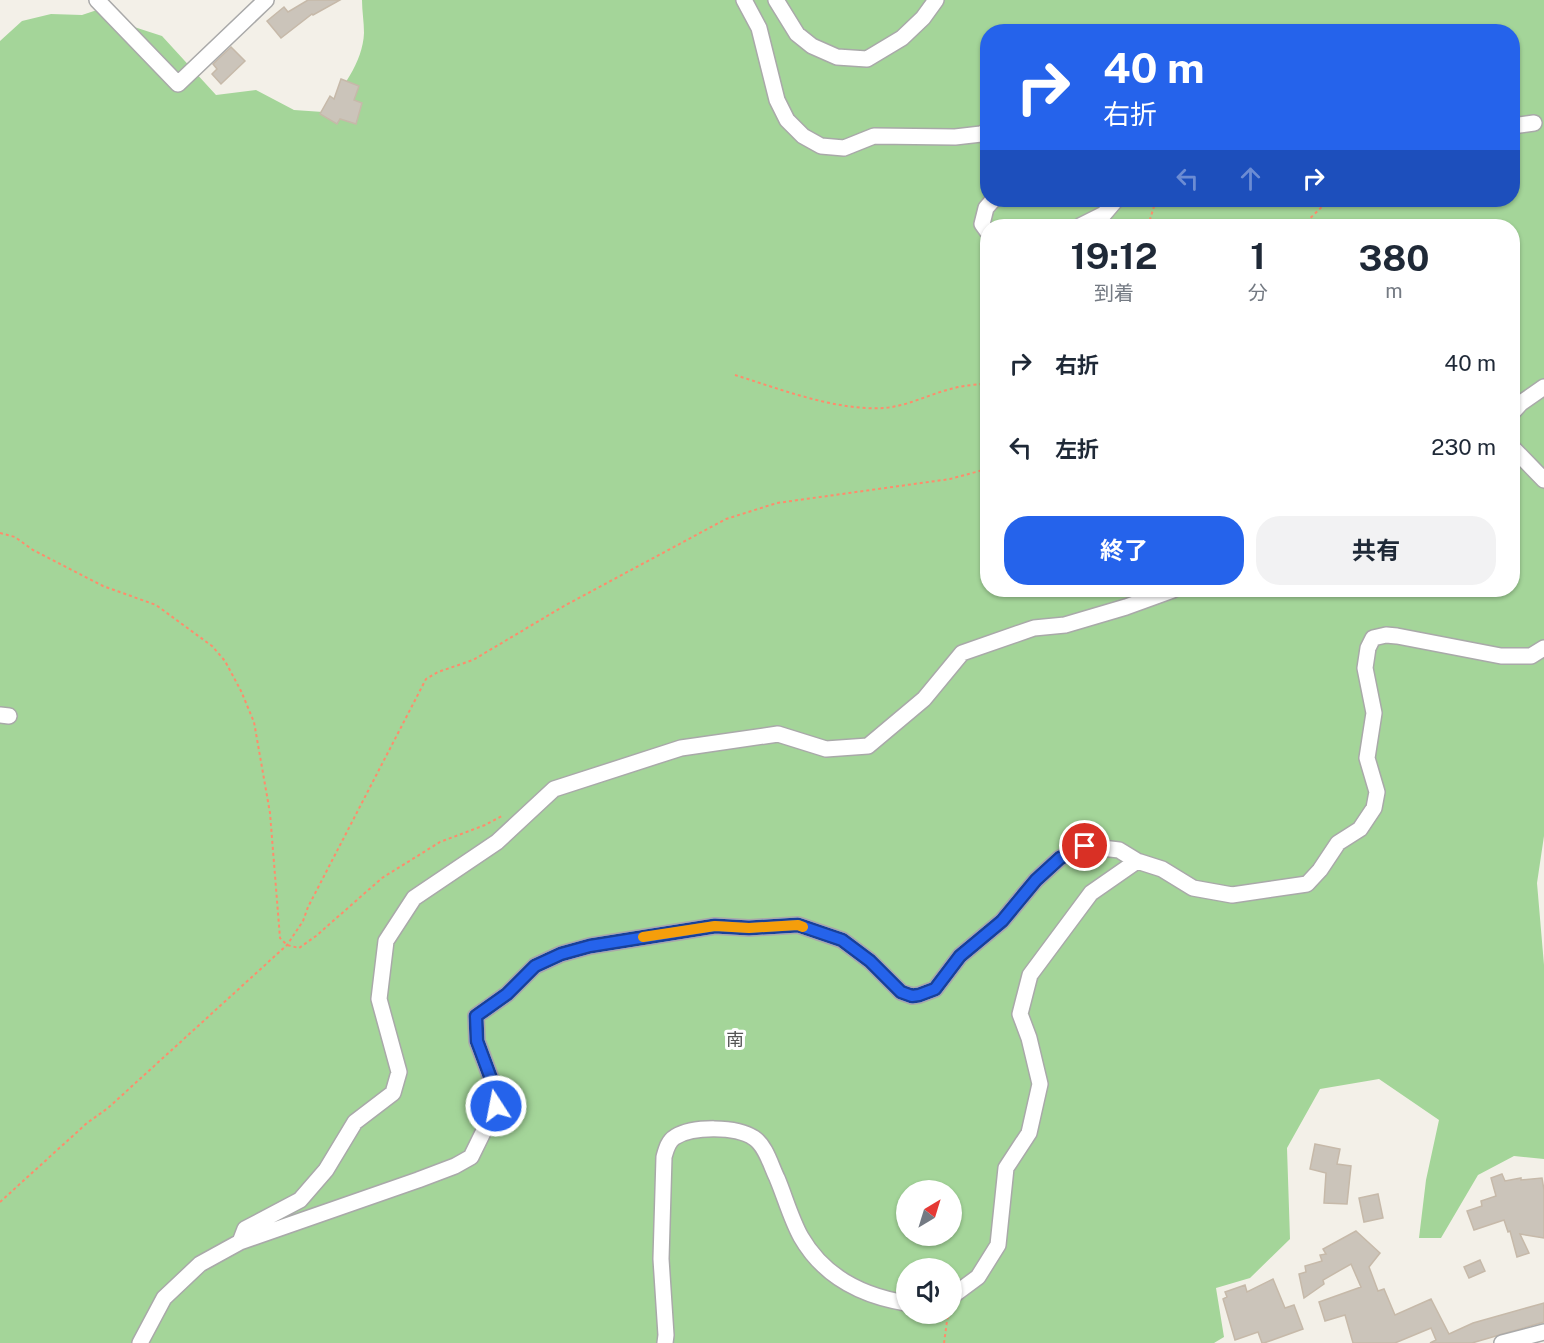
<!DOCTYPE html>
<html lang="ja">
<head>
<meta charset="utf-8">
<style>
  body { margin:0; font-family:"Public Sans","Noto Sans JP",sans-serif; background:#f2f2f3; color:#1f2937; height:100vh; display:flex; flex-direction:column; font-size:22px; white-space:nowrap }
  * { box-sizing:border-box; margin:0 }
  p { font-size:20px; color:#747a83 }
  .icon { flex:none; width:33px; height:33px; fill:none; stroke:currentColor; stroke-width:2; stroke-linecap:round; stroke-linejoin:round }
  .map { position:relative; flex:1; overflow:hidden }
  .side { position:absolute; left:980px; top:219px; width:540px; height:378px; display:flex; flex-direction:column; background:#fff; border-radius:24px; box-shadow:0 2px 4px #0004 }
  .side>* { flex:none }
  .top-card { position:absolute; left:980px; top:24px; width:540px; height:183px; border-radius:24px; box-shadow:0 2px 4px #0004; background:#2563eb; color:#fff; overflow:hidden }
  .needle { width:39px; rotate:38deg }
  .buttons { position:absolute; left:896px; top:1180px; display:grid; gap:12px }
  .buttons a { display:grid; place-items:center; width:66px; height:66px; border-radius:50%; background:#fff; box-shadow:0 2px 4px #0004; font-size:30px }
  .pin { position:absolute; display:grid; place-items:center; width:51px; height:51px; color:#fff; margin:-26px; border:3px solid #fff; border-radius:50%; box-shadow:0 2px 6px #0007 }
  .me { position:absolute; width:66px; margin:-33px; rotate:349deg; stroke-linejoin:round; filter:drop-shadow(0 0 4px #0008) }
  .turn { display:flex; align-items:center; gap:21px; height:126px; padding:0 24px; font-size:27px }
  .turn .icon { width:78px; height:78px; stroke-width:2.5 }
  .turn b { display:block; font-size:42px; line-height:51px }
  .lanes { display:flex; align-items:center; height:57px; padding:0 24px; background:#0003; justify-content:center; gap:30px; direction:ltr }
  .lanes .off { opacity:.35 }
  .eta { display:flex; justify-content:space-evenly; align-items:center; height:102px; text-align:center }
  .eta b { font-size:36px; font-weight:700; line-height:42px }
  .button { display:flex; gap:12px; margin-top:auto; padding:12px 24px }
  .button a { flex:1; height:69px; border-radius:24px; background:#2563eb; color:#fff; font-size:24px; font-weight:700; line-height:69px; text-align:center }
  .button a+a { background:#f2f2f3; color:#1f2937 }
  ul { padding:0; list-style:none }
  li { display:flex; align-items:center; gap:18px; height:84px; padding:0 24px }
  li div { flex:1 }
  li b { display:block; font-size:22px }
  li em { font-style:normal }
  .map>svg:first-child { display:block }
  .forest { fill:#a4d599; fill-rule:evenodd }
  .building { fill:#cbc4ba; stroke:#c6b9a9; stroke-width:1.5 }
  .lines { fill:none; stroke-linecap:round; stroke-linejoin:round }
  .minor-casing { stroke:#a9a9a9; stroke-width:18 }
  .path { stroke:#ff8c6c; stroke-width:2; stroke-dasharray:3 3; stroke-linecap:butt }
  .minor { stroke:#fff; stroke-width:15 }
  .route-casing { stroke:#184099; stroke-width:15 }
  .route { stroke:#2563eb; stroke-width:10 }
  .slow { stroke:#f59e0b; stroke-width:10 }
  .labels { text-anchor:middle; dominant-baseline:central; stroke-width:6; stroke-linejoin:round; paint-order:stroke }
  .quarter-label { font-size:18px; fill:#555; stroke:#fff }
</style>
</head>
<body>
<div class="map">
<svg width="1544" height="1343" viewBox="0 0 1544 1343">
  <rect width="100%" height="100%" fill="#f3f0e8"/>
  <!-- forest -->
  <path class="forest" d="M362 0H1544V836L1537 883 1544 965V1159L1514 1156 1478 1175 1441 1238H1419L1426 1180 1439 1120 1379 1079 1320 1089 1287 1148 1290 1239 1250 1278 1216 1288 1224 1337 1214 1343H0V41L22 21 51 14 82 15 103 8 128 25 162 36 216 95 256 90 294 110 323 112C341 91 363 62 364 33 364 22 362 11 362 0ZM987 32H1512V200H987ZM987 226H1512V590H987ZM906 1191H951V1236H906ZM906 1269H951V1314H906Z"/>
  <!-- building -->
  <path class="building" d="M308 0H340L313 15 312 14 281 38 267 21 284 7 288 12Z
    M231 47 245 61 221 84 212 74 217 69 213 64Z
    M341 79 359 86 354 100 362 103 356 124 340 119 337 124 320 114 330 96 334 99Z
    M1315 1144 1340 1149 1337 1164 1351 1166 1347 1204 1324 1203 1326 1173 1310 1169Z
    M1502 1174 1505 1181 1521 1178V1180L1542 1178 1544 1190V1238L1520 1234 1529 1253 1517 1257 1510 1231 1508 1232 1504 1220 1474 1230 1467 1211 1482 1206 1481 1201 1496 1196 1491 1178Z
    M1378 1194 1383 1218 1364 1222 1359 1198Z
    M1356 1231 1380 1253 1369 1267 1378 1291 1384 1289 1395 1315 1431 1299 1449 1334 1473 1323 1544 1303V1322L1472 1343H1430L1436 1340 1431 1328 1395 1343H1353L1345 1315 1325 1321 1319 1302 1361 1287 1351 1264 1323 1280 1324 1284 1304 1298 1299 1274 1306 1272 1305 1266 1322 1261 1320 1255 1326 1254 1323 1249Z
    M1480 1260 1485 1271 1469 1278 1464 1267Z
    M1273 1279 1285 1308 1294 1305 1303 1329 1264 1343H1262L1258 1332 1235 1340 1223 1299 1227 1297 1225 1292 1245 1285 1247 1292Z"/>
  <g class="lines">
    <defs>
      <path id="minor" d="M97 0 178 84 266 0
        M744 0 759 28 777 100 787 120 803 136 821 146 844 148 874 136 955 137 981 134 987 131
        M776 0 797 34 812 46 837 57 867 59 902 38 923 18 936 0
        M1512 126 1534 123
        M1080 226 1104 214 1116 200
        M987 231 982 224 986 208 993 200
        M1512 413 1521 403 1544 387
        M1512 447 1544 480
        M0 715 9 716
        M240 1242 245 1229 300 1200 326 1170 355 1122 393 1093 399 1072 379 999 386 941 414 898 497 842 554 789 681 748 778 734 826 749 868 746 924 699 962 653 1034 628 1065 625 1126 607 1173 590
        M951 1297 978 1277 998 1245 1006 1168 1029 1133 1040 1084 1029 1038 1020 1014 1030 975 1091 893 1137 861
        M140 1343 164 1298 200 1264 240 1242 418 1180 455 1166 471 1157 496 1106V1092L477 1041 476 1016 507 994 535 966 561 954 590 946 715 926 749 928 798 925 842 940 870 961 901 992 912 996 919 995 935 989 960 956 1002 921 1036 880 1060 858 1085 846 1119 850 1137 861 1162 869 1193 888 1232 895 1307 884 1320 870 1338 843 1360 829 1374 808 1377 792 1367 758 1374 713 1365 668 1368 648 1373 638 1386 635 1397 636 1501 656H1531L1544 648
        M665 1343 666 1335 661 1259 664 1157C666 1150 668 1141 675 1137 693 1126 736 1126 754 1138 766 1146 771 1166 777 1178 785 1197 791 1219 801 1237 824 1277 863 1296 906 1303
        M1502 1343 1544 1332"/>
    </defs>
    <!-- minor casing -->
    <use href="#minor" class="minor-casing"/>
    <!-- path -->
    <path class="path" d="M1148 226 1156 200
      M1302 226 1329 200
      M735 375C780 389 836 411 884 408 909 406 931 393 955 388 965 385 977 385 987 383
      M0 533 15 537 33 550 103 586 156 605 212 646 225 661 241 691 254 722 270 813 280 938 287 945 299 948 316 936 382 878 440 842 485 825 502 816
      M0 1202 87 1123 108 1108 287 945 303 921 308 907 426 679 438 672 473 660 564 606 726 519 777 503 950 479 987 469
      M944 1343 948 1314"/>
    <!-- minor -->
    <use href="#minor" class="minor"/>
  </g>
  <g class="lines">
    <defs>
      <path id="route" d="M496 1106V1092L477 1041 476 1016 507 994 535 966 561 954 590 946 715 926 749 928 798 925 842 940 870 961 901 992 912 996 919 995 935 989 960 956 1002 921 1036 880 1060 858 1085 846"/>
    </defs>
    <!-- route casing -->
    <use href="#route" class="route-casing"/>
    <!-- route -->
    <use href="#route" class="route"/>
    <!-- slow -->
    <path class="slow" d="M643 937 715 926 749 928 798 925 803 927"/>
  </g>
  <g class="labels">
    <!-- quarter labels -->
    <g class="quarter-label">
      <text x="735" y="1039">南</text>
    </g>
  </g>
</svg>
<div class="buttons">
<a><svg class="needle" viewBox="-14 -14 28 28"><path d="M0-13l5 13h-10z" fill="#e53935"/><path d="M0 13l5-13h-10z" fill="#747a83"/></svg></a>
<a><svg class="icon" aria-label="sound" viewBox="0 0 24 24"><path d="M4 9h4l5-4v14l-5-4H4zM17 9q2 3 0 6"/></svg></a>
</div>
<div class="pin" style="left:1085px;top:846px;background:#d93025"><svg class="icon" aria-label="arrive" viewBox="0 0 24 24"><path d="M6 21V4h12l-3 4 3 4H6"/></svg></div>
<svg class="me" style="left:496px;top:1106px" viewBox="-20 -20 40 40"><circle r="17" fill="#2563eb" stroke="#fff" stroke-width="3"/><path d="M0-11L8 9 0 5-8 9z" fill="#fff"/></svg>
<div class="top-card">
<div class="turn"><svg class="icon" aria-label="right" viewBox="0 0 24 24"><path d="M7 20v-9h11M14 6l5 5-5 5"/></svg><div><b>40 m</b>右折</div></div>
<div class="lanes"><svg class="icon off" aria-label="left" viewBox="0 0 24 24"><path d="M17 20v-9H6M10 6l-5 5 5 5"/></svg><svg class="icon off" aria-label="ahead" viewBox="0 0 24 24"><path d="M12 20V5M6 11l6-6 6 6"/></svg><svg class="icon" aria-label="right" viewBox="0 0 24 24"><path d="M7 20v-9h11M14 6l5 5-5 5"/></svg></div>
</div>
<section class="side">
<div class="eta">
<div><b>19:12</b><p>到着</p></div>
<div><b>1</b><p>分</p></div>
<div><b>380</b><p>m</p></div>
</div>
<ul>
<li><svg class="icon" aria-label="right" viewBox="0 0 24 24"><path d="M7 20v-9h11M14 6l5 5-5 5"/></svg><div><b>右折</b></div><em>40 m</em></li>
<li><svg class="icon" aria-label="left" viewBox="0 0 24 24"><path d="M17 20v-9H6M10 6l-5 5 5 5"/></svg><div><b>左折</b></div><em>230 m</em></li>
</ul>
<div class="button"><a>終了</a><a>共有</a></div>
</section>
</div>
</body>
</html>
